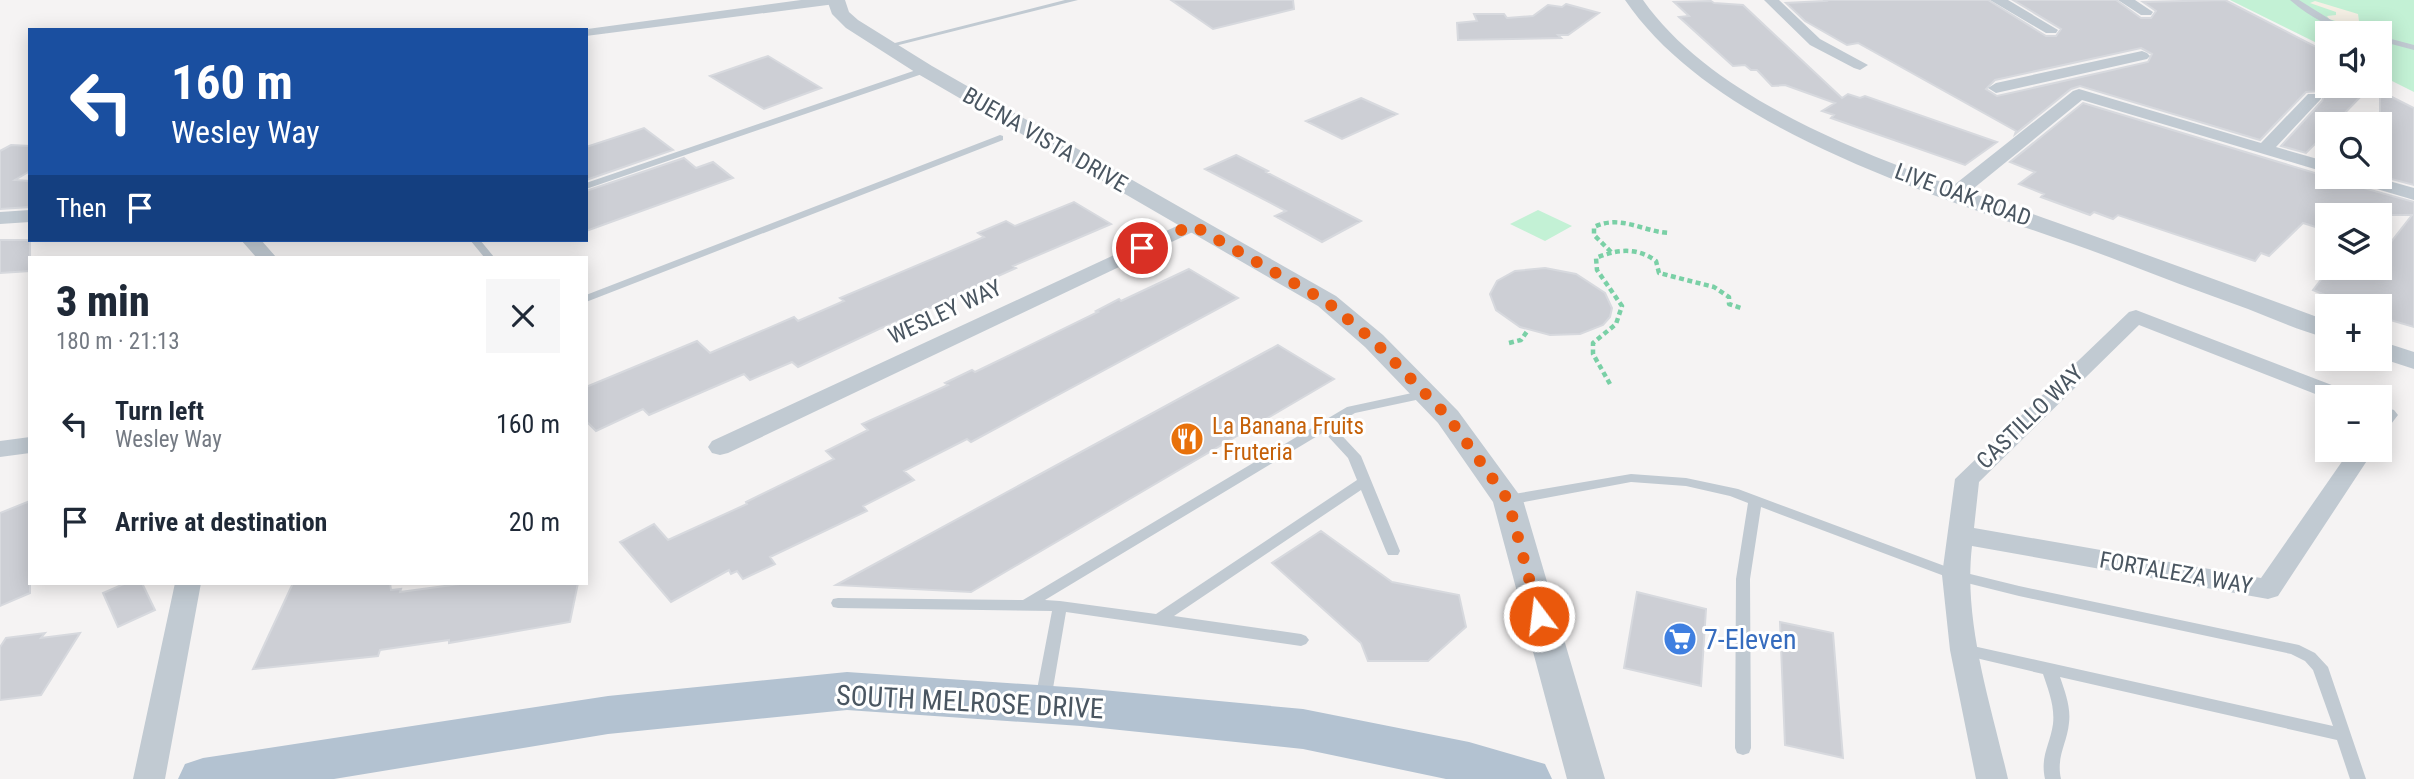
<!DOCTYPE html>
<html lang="en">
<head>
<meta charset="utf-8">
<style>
  body { margin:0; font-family:"Roboto Condensed",sans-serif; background:#f6f6f7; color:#1f2937; height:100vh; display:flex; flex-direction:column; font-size:26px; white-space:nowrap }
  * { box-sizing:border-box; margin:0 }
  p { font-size:23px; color:#747a83 }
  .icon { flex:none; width:38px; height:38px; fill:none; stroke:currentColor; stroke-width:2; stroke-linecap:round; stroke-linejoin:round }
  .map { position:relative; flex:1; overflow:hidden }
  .side { position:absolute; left:28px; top:256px; width:560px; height:329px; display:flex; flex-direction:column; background:#fff; border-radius:0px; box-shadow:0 4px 18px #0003 }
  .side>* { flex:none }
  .banner { position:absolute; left:28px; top:28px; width:560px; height:214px; border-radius:0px; box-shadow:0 4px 18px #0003; background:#1a4fa0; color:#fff; overflow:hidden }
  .buttons { position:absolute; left:2315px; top:21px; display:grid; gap:14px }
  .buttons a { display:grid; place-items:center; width:77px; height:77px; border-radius:0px; background:#fff; box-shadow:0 4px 18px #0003; font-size:35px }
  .pin { position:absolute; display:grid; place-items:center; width:60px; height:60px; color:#fff; margin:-30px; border:4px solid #fff; border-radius:50%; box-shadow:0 2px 7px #0007 }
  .me { position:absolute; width:77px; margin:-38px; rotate:345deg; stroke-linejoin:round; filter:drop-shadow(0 0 5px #0008) }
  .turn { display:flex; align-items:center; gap:24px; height:147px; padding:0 28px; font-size:32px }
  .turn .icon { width:91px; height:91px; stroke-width:2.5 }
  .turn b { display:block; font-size:49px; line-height:60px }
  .then { display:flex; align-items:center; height:66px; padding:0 28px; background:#0003; gap:14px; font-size:26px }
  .round { display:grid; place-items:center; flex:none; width:74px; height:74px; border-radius:0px; background:#f6f6f7 }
  .overview { display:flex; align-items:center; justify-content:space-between; height:119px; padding:0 28px }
  h1 { font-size:42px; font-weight:800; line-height:52px }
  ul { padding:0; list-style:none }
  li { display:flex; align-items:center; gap:21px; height:98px; padding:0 28px }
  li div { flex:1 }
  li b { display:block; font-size:26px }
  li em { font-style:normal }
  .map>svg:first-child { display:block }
  .green { fill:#c3f1d5 }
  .sand { fill:#f5f0e5 }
  .building { fill:#cdcfd5; stroke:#d7d9de; stroke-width:2; fill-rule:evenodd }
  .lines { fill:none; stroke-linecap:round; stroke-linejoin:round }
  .path { stroke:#7ad0a6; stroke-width:4.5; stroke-dasharray:5 3.5; stroke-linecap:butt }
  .service { fill:#c1cad2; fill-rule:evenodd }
  .minor { fill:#c1cad2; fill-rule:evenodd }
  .tertiary { fill:#c1cad2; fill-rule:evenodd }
  .primary { fill:#b3c2d1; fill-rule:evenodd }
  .route { stroke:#ea580c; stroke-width:12; stroke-dasharray:0 21.6 }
  .labels { text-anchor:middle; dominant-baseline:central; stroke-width:6; stroke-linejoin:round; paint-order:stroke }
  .street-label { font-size:23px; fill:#4a5661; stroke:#fff }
  .food-label { font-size:23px; fill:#c56008; stroke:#fff; text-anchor:start }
  .near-shop-label { font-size:28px; fill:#366cbe; stroke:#fff; text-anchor:start }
  .near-street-label { font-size:28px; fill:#4a5661; stroke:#fff }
</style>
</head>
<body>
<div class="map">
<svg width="2414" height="779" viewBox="0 0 2414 779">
  <rect width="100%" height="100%" fill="#f5f3f3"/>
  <!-- green -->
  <path class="green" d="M2230 0H2414V92L2380 75V33H2328L2327 48Z
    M1538 210 1572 226 1545 241 1510 224Z"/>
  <!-- sand -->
  <path class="sand" d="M2315 1 2358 14 2359 21 2379 31H2368L2329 19 2327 16 2336 15V12L2310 3Z"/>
  <!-- building -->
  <path class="building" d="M1171 0H1293L1294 9 1213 29Z
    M1823 0H1988L2046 36H2056L2061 29 2013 0H2116L2141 18H2151L2156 11 2143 2 2225 0 2328 53V86H2371L2334 124H2328V131L2306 153 2281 146 2322 101 2324 96 2320 91 2306 92 2260 140 2080 86 2071 89 2015 134 2016 131 1858 43 1847 45 1805 21 1786 3 1825 1ZM2141 48 2152 54 2148 62 1997 96 1986 89 1995 80Z
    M1711 1 1714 3 1743 5 1842 98 1848 94 1860 98 1865 96 1997 142 1965 165 1831 118 1834 115 1822 111 1835 103 1785 85 1772 86 1757 70H1751L1745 65 1733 66 1679 17 1689 16 1674 2Z
    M1566 4 1599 13 1568 35H1558L1561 38 1458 40 1457 23 1477 21 1474 14H1504L1507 18 1533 16 1548 5 1562 7Z
    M768 56 821 88 764 109 710 76Z
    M2380 91 2414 108V185L2380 176Z
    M1361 98 1397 114 1342 139 1306 121Z
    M2083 103 2328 177H2344L2349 184 2414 202V327L2380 317V306H2351L2313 290 2330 268 2360 275 2370 268H2380V256L2412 215H2328V231L2303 223 2269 256 2261 253 2255 261 2118 215 2113 219 2094 212 2090 215 2041 197 2044 194 2019 184 2035 172 2010 162Z
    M644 128 673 150 586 180V147Z
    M11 145 30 146V171L15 180 30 181V207L0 209V151Z
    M1236 155 1268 171 1266 172 1361 221 1322 242 1275 216 1286 211 1205 169Z
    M684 158 696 168 713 162 733 178 586 231V191Z
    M1074 202 1111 224 1013 266 1016 268 978 285 981 287 879 329 798 367 792 362 750 380 744 374 649 415 643 409 596 431 586 421V387L697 341 710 353 794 317 798 321 844 301 840 298 984 237 978 233 1006 221 1015 226Z
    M0 240H30V271L0 273Z
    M1545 268 1576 274 1605 293 1612 308 1610 317 1603 325 1580 334 1550 335 1520 327 1496 310 1490 294 1497 281 1515 271Z
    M1189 269 1238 298 971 442 967 439 904 471 914 480 863 506 867 511 770 557 775 564 743 579 737 571 731 574 729 570 671 602 620 542 654 524 668 540 747 504 746 502 834 459 826 451 868 430 862 424 948 385 945 383 972 370 975 372 1098 312 1096 311 1119 299 1121 301Z
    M1278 345 1334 379 971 592 836 585Z
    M30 501V593L0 606V513Z
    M1321 531 1392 582 1459 595 1466 627 1428 661H1368L1361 643 1272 563Z
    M126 583H142L155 610 118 627 103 593Z
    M293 583H390L391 590 401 589 400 592 467 583H578L570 622 449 643V640L380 650 378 656 253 669Z
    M1637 592 1706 609 1701 686 1624 668Z
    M1780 622 1833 633 1843 758 1785 745Z
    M45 633 41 638 80 633 41 695 0 700V647L6 638Z"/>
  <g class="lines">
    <!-- path -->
    <path class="path" d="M1611 252 1594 235V227C1621 214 1643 232 1670 233
      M1509 343 1521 340 1528 330
      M1610 384 1593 354V343L1616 324 1622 306 1597 270 1596 258C1617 249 1637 247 1656 261L1659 273 1714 287 1729 297V304L1741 308"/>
    <!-- service -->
    <path class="service" d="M1065 0H1078L887 48 883 46Z
      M2290 0H2299L2331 20 2365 33C2338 34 2310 17 2290 0Z
      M2380 36 2414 45V50L2380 41Z
      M925 67 929 70 928 72 586 189V183Z
      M1000 135 1003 136V140L586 302V295Z
      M470 240H480L494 257H484Z
      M1426 390 1432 394 1430 397 1355 413 1333 426 1361 456 1400 551 1398 555H1388L1386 551 1361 490 1174 616 1301 634 1306 636 1309 640 1306 644 1301 646 1066 612 1051 700 1049 704 1043 706 1037 704 1035 700 1052 611 838 608 833 607 831 603 833 599 838 598 1023 600 1347 407ZM1324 432 1348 458 1357 480 1156 614 1060 601 1045 600Z
      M1631 474 1686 478 1738 489 1958 571 2019 586 2299 645 2315 653 2328 667 2366 779H2350L2337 740 2060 677C2065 692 2071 707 2069 723 2067 744 2056 756 2061 779H2045C2040 756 2050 745 2053 724 2055 706 2048 689 2043 674L1959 654 1956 650 1959 646 1964 644 2333 726 2313 670 2305 661 2291 654 2019 596 1955 580 1761 507 1750 579 1751 748 1749 753 1743 755 1737 753 1735 748 1736 579 1748 503 1730 496 1686 486 1631 482 1508 505 1503 503 1501 500 1503 497 1508 495Z"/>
    <!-- minor -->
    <path class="minor" d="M801 0H842L835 4 586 36V30H580Z
      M1764 0H1779L1820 39 1868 65 1860 70 1854 68 1810 45Z
      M1990 0H2008L2058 30 2056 33H2046Z
      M2118 0H2135L2153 12 2151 15H2141Z
      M2142 51 2147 53 2150 56 2147 59 1996 93 1988 88 1996 83Z
      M2079 89 2261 143 2308 94H2320L2322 97 2320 100 2276 147 2328 162V173L2082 100 1963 197H1949L1947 193 1949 189 2073 91Z
      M2347 177H2375L2414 188V200L2350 181Z
      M30 210V222L0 224V212Z
      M1192 219 1199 221 1202 225 1199 229 728 453 720 455 712 453 708 447 712 441Z
      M241 240H261L276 257H256Z
      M2136 310 2350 392 2353 397H2328V399L2139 325 1979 482 1974 528 2261 578 2350 450H2374L2278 596 2268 599 1972 546C1963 623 1991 704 2008 779H1976L1950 650 1942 575 1955 479 2129 312Z
      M2380 406 2394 410 2398 415 2388 428 2380 430Z
      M30 437V453L0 457V441Z
      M175 583H201L165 779H133Z"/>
    <!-- tertiary -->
    <path class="tertiary" d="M827 0H845L849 12 858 20 932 66 1336 296 1383 335 1458 411 1523 500 1605 779H1567L1493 502 1438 423 1365 347 1318 306 918 74 846 28 832 14Z
      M1625 0H1643C1726 118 1927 176 2058 223 2148 255 2238 288 2328 321V338C2300 331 2274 319 2248 309 2201 292 2155 275 2109 257 1957 201 1719 138 1625 0Z
      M2380 341 2414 352V369L2380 358Z"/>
    <!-- primary -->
    <path class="primary" d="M847 672 1081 688 1303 709 1469 742 1545 764 1552 779H1446L1303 749 1081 726 847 710 608 734 334 779H178L185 764 203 758 608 696Z"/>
  </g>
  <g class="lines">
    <!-- route -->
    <path class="route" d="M1142 248 1192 225 1327 302 1374 341 1448 417 1508 500 1539 616"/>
  </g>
  <!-- icons -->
  <defs>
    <symbol id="restaurant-disc" viewBox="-11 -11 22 22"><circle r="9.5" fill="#e8710a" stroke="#fff"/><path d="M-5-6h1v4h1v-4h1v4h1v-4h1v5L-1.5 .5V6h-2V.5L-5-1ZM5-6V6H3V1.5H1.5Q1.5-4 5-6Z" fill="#fff"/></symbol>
    <symbol id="supermarket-disc" viewBox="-11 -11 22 22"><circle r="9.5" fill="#3f7fe0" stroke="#fff"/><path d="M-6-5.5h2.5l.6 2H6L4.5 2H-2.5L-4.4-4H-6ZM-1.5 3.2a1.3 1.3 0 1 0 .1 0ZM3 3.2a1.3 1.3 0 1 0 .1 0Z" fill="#fff"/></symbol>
  </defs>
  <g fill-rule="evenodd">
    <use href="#restaurant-disc" x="1168" y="420" width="38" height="38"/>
    <use href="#supermarket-disc" x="1661" y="620" width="38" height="38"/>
  </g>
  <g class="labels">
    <!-- street labels -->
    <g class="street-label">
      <text transform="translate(1045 140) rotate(30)">BUENA VISTA DRIVE</text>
      <text transform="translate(1963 195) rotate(20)">LIVE OAK ROAD</text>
      <text transform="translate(945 312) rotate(-25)">WESLEY WAY</text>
      <text transform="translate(2030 417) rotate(-44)">CASTILLO WAY</text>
      <text transform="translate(2176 573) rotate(10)">FORTALEZA WAY</text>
    </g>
    <!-- food labels -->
    <g class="food-label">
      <text x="1212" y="426">La Banana Fruits<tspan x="1212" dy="26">- Fruteria</tspan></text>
    </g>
    <!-- near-shop labels -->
    <g class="near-shop-label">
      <text x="1704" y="639">7-Eleven</text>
    </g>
    <!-- near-street labels -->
    <g class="near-street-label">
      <text transform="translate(970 702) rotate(3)">SOUTH MELROSE DRIVE</text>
    </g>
  </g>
</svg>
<div class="buttons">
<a><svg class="icon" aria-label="sound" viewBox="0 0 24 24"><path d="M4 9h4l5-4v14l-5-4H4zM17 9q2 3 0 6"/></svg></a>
<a><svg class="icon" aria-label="search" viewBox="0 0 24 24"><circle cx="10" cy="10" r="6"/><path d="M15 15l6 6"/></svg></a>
<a><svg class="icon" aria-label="layers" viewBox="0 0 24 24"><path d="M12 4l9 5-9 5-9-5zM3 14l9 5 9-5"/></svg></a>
<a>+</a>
<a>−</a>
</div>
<div class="pin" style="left:1142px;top:248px;background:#d93025"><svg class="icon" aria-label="arrive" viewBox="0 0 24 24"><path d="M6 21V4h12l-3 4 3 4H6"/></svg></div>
<svg class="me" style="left:1539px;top:616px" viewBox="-20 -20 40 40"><circle r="17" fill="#ea580c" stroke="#fff" stroke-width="3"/><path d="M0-11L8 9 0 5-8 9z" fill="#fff"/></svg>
<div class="banner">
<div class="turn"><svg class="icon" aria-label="left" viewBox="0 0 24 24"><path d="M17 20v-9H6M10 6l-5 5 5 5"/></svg><div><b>160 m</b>Wesley Way</div></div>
<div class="then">Then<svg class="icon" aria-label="arrive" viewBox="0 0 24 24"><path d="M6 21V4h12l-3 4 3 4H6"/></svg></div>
</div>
<section class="side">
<div class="overview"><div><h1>3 min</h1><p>180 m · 21:13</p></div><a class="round"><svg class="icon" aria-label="close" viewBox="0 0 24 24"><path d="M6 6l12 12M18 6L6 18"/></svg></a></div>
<ul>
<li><svg class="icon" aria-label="left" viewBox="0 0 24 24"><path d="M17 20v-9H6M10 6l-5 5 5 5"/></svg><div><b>Turn left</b><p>Wesley Way</p></div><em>160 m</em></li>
<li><svg class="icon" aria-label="arrive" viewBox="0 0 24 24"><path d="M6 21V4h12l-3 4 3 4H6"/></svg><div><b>Arrive at destination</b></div><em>20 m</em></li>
</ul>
</section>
</div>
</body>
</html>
